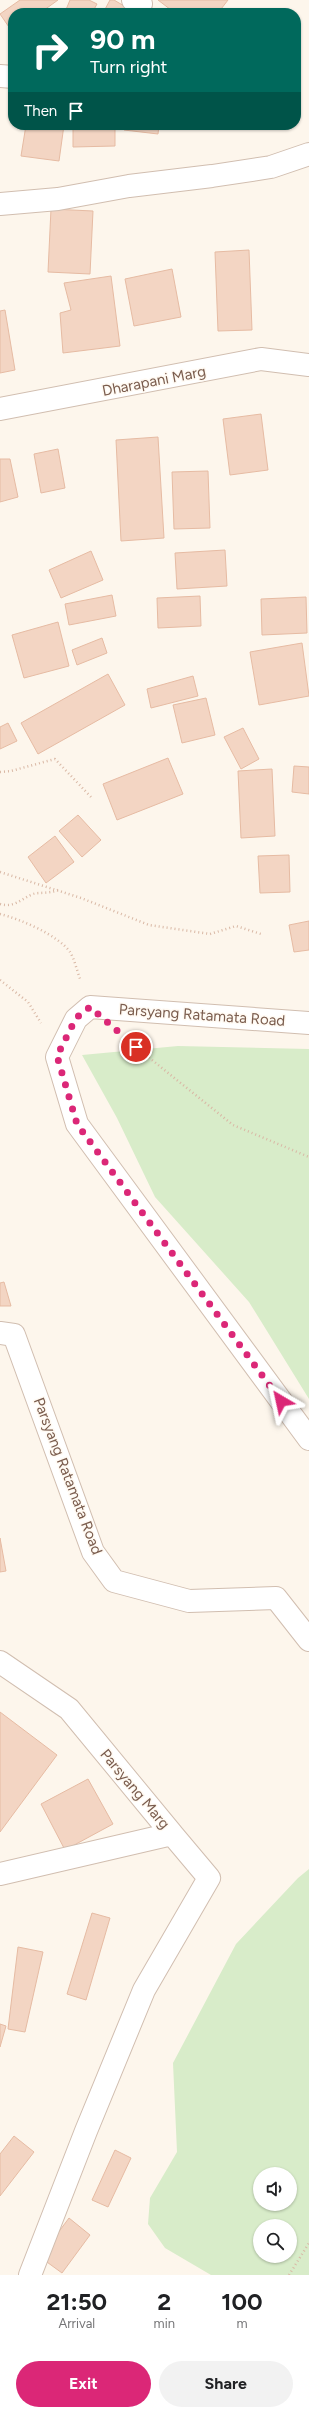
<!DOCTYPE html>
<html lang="en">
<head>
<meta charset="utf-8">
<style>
  body { margin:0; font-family:Figtree,sans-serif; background:#f2f2f2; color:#202124; height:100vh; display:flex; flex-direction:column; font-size:15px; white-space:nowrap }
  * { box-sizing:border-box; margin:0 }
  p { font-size:13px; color:#757577 }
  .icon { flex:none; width:22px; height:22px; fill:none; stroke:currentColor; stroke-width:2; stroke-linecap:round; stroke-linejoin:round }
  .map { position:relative; height:2275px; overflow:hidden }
  .drawer { display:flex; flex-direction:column; background:#fff; flex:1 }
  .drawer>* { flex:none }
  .hud { position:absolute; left:8px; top:8px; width:293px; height:122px; border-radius:16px; box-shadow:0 1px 3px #0004; background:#00695c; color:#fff; overflow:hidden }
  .buttons { position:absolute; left:253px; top:2167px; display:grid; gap:8px }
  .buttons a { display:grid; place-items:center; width:44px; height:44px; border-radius:50%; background:#fff; box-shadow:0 1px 3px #0004; font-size:20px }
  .pin { position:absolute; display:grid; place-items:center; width:34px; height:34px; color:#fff; margin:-17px; border:2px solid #fff; border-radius:50%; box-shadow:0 1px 4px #0007 }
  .me { position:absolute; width:44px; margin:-22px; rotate:324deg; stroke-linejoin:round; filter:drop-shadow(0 0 3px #0008) }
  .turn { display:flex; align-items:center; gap:14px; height:84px; padding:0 16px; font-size:18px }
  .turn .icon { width:52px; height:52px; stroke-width:2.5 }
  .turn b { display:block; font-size:28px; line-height:34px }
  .then { display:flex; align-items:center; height:38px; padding:0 16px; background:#0003; gap:8px; font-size:15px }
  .eta { display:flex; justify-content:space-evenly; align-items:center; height:68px; text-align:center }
  .eta b { font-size:24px; font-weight:700; line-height:28px }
  .button { display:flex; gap:8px; margin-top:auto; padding:8px 16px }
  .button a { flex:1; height:46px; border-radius:24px; background:#db2777; color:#fff; font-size:16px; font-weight:700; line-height:46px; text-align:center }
  .button a+a { background:#f2f2f2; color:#202124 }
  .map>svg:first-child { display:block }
  .green { fill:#d8ecc9; fill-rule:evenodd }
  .building { fill:#f3d5c3; stroke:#e6bba3 }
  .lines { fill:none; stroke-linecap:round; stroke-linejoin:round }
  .minor-casing { stroke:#d1beb0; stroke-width:24 }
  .tertiary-casing { stroke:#d1beb0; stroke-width:24 }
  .path { stroke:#d9b8a5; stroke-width:2.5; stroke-dasharray:1 3; stroke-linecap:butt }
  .minor { stroke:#fff; stroke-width:22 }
  .tertiary { stroke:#fff; stroke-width:22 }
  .route { stroke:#db2777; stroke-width:7; stroke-dasharray:0 12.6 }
  .labels { text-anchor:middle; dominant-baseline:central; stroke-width:3; stroke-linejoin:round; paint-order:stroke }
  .street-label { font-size:15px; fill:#7a5c4d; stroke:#fffaf3 }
</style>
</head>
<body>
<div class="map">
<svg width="309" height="2275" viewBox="0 0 309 2275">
  <rect width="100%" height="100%" fill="#fdf6ec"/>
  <!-- green -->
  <path class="green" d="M178 1046 309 1049V1399L249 1302 155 1197 117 1118 82 1055Z
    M309 1869V2275H211L165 2248 148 2224 150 2198 177 2152 173 2063 236 1944 298 1878ZM260 2174H290V2204H260ZM260 2226H290V2256H260Z"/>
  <!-- building -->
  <path class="building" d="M20 0H58L40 13H13V33L0 14Z
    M70 0H89L97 4 92 13H67L65 12Z
    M110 0H114L136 13H103Z
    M158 0H228L218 13H175Z
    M26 125H64L59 161 21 156Z
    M73 125H115V146L73 147Z
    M124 125H159L158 134 124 130Z
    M51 209 93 211 90 274 48 272Z
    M249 250 252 330 218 331 215 252Z
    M172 269 181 317 134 326 125 279Z
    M111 276 120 346 63 353 60 313 71 310 64 283Z
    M5 310 15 370 0 373V311Z
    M261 414 268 470 230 475 223 419Z
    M158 437 164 538 121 541 116 440Z
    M58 449 65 488 41 493 34 454Z
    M0 459H10L18 497 0 502Z
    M208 471 210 528 174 529 172 472Z
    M225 550 227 586 177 589 175 553Z
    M91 551 103 580 61 598 49 570Z
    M112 595 116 616 69 625 65 604Z
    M200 596 201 626 158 628 157 598Z
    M306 597 307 633 262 635 261 599Z
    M58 622 69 666 24 678 12 635Z
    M102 638 107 653 77 665 72 650Z
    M302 643 309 696 259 705 250 652Z
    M108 674 125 705 38 754 21 723Z
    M193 676 198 696 151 708 147 689Z
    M206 698 215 735 182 743 173 705Z
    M8 723 17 741 0 749V727Z
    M243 728 259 759 241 769 224 737Z
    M168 758 183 794 117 820 103 784Z
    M294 766 309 767V794L292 792Z
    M272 769 275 836 241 838 238 771Z
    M78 815 101 840 82 857 59 831Z
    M55 836 74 862 46 883 28 857Z
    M289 855 290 892 260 893 258 856Z
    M309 921V950L294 952 289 925Z
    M4 1282 11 1306H0V1283Z
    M0 1538 6 1571 0 1572Z
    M0 1712 57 1755 0 1832Z
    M88 1779 113 1824 65 1850 41 1804Z
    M92 1913 110 1918 86 2000 67 1994Z
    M18 1947 43 1952 25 2032 8 2029Z
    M0 2024 6 2026 0 2047Z
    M14 2136 34 2152 0 2196V2154Z
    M115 2150 131 2158 108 2207 92 2200Z
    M69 2218 90 2235 62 2273 40 2257Z"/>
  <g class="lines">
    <defs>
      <path id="minor" d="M133 0 141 4
        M0 76 13 77
        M0 204 58 199 129 186 212 176 271 167 309 154
        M0 409 261 359 309 365
        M0 1662 69 1709 172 1834 0 1874
        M30 2275 86 2131 144 1990 209 1878 172 1834"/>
      <path id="tertiary" d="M309 1023 90 1007 76 1019 57 1057 77 1124 309 1439
        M0 1333 14 1335 93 1552 114 1581 189 1601 276 1598 309 1640"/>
    </defs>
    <!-- minor casing -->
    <use href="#minor" class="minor-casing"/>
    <!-- tertiary casing -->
    <use href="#tertiary" class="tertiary-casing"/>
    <!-- path -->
    <path class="path" d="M0 772 11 771 55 759 91 797
      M0 872 81 898 149 925 210 934 236 926 261 934
      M0 904C14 908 21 899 33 894 39 892 48 894 58 890
      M0 914C20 919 58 935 70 952 75 960 77 972 81 981
      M0 980 28 1002 41 1023
      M127 1040 233 1125 309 1157
      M289 2275 309 2243"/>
    <!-- minor -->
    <use href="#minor" class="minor"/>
    <!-- tertiary -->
    <use href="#tertiary" class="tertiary"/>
  </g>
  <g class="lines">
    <!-- route -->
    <path class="route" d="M136 1047 90 1007 76 1018 57 1056 77 1124 281 1401"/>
  </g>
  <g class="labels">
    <!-- street labels -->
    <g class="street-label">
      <text transform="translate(154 381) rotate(-11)">Dharapani Marg</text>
      <text transform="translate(202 1015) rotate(4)">Parsyang Ratamata Road</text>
      <text transform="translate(68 1476) rotate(69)">Parsyang Ratamata Road</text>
      <text transform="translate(135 1789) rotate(50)">Parsyang Marg</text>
    </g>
  </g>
</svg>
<div class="buttons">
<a><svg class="icon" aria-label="sound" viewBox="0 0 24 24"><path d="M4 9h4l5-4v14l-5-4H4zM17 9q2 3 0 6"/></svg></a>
<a><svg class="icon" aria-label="search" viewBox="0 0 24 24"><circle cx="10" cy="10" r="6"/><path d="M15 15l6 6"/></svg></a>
</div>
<div class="pin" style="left:136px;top:1047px;background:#d93025"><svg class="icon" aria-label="arrive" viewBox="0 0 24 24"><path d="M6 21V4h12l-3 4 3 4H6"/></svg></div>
<svg class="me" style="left:281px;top:1401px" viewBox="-20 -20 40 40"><path d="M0-17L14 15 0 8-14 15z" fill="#db2777" stroke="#fff" stroke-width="4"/></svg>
<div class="hud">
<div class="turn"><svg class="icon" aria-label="right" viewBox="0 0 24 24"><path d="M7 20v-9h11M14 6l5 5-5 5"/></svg><div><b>90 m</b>Turn right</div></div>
<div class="then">Then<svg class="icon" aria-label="arrive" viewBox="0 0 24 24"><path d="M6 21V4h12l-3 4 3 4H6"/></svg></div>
</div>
</div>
<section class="drawer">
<div class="eta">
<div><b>21:50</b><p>Arrival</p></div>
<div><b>2</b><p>min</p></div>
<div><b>100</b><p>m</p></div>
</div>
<div class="button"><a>Exit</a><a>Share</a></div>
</section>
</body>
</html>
